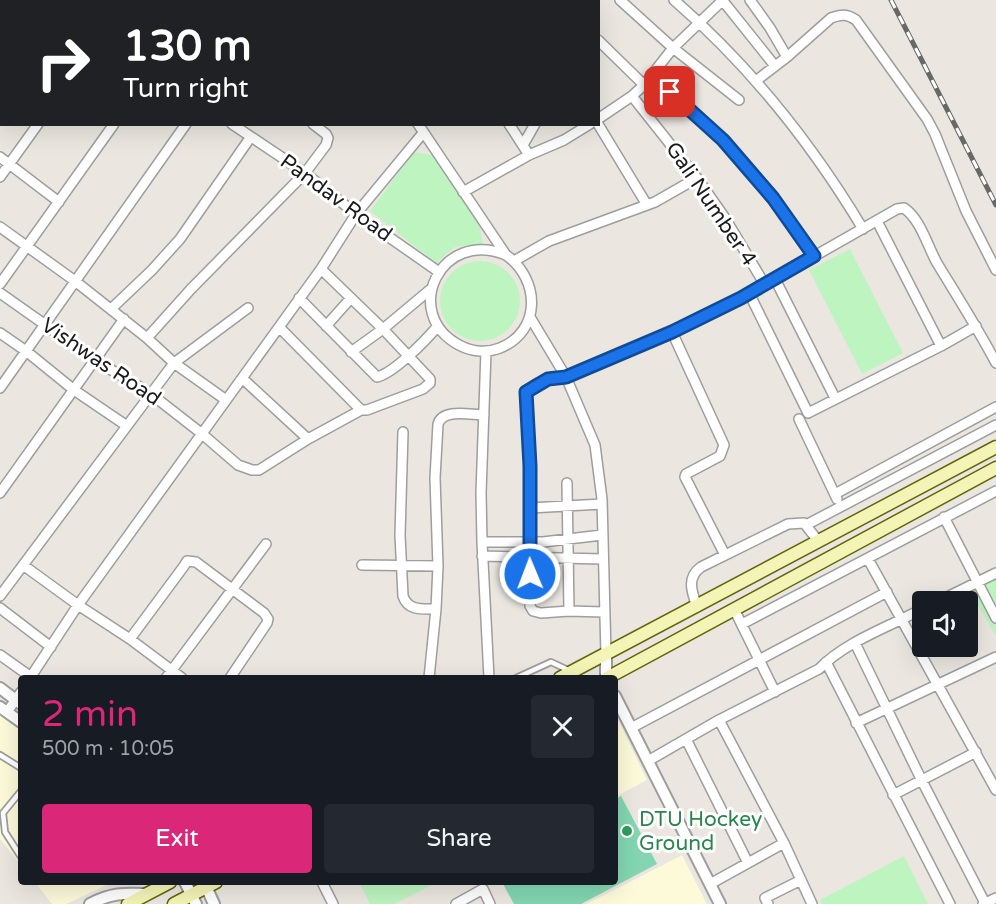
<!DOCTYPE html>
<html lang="en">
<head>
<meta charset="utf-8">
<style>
  body { margin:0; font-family:"Varela Round",sans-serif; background:#242831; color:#f1f3f6; height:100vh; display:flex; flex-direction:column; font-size:22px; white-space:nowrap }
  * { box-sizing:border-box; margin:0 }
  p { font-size:20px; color:#9ea1a6 }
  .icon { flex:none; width:33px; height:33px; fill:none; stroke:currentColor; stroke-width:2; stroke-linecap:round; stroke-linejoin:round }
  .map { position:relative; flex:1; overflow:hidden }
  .sheet { position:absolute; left:18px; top:675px; width:600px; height:210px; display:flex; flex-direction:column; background:#171b24; border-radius:6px; box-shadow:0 6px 24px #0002 }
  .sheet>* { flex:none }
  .banner { position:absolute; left:0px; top:0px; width:600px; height:126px; box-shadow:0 6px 24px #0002; background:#202124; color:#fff; overflow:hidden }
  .fabs { position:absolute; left:912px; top:591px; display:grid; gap:12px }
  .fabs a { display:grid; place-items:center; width:66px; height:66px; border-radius:6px; background:#171b24; box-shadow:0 6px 24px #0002; font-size:30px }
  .pin { position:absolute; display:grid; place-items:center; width:51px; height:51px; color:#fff; margin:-26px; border-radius:12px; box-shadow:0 3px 9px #0006 }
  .me { position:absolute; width:66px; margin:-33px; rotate:359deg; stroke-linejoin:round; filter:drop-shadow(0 0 4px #0008) }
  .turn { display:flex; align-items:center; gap:21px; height:126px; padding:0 24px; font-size:27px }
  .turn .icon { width:78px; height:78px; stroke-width:2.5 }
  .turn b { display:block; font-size:42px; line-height:51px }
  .round { display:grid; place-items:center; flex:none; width:63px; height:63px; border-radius:6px; background:#242831 }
  .overview { display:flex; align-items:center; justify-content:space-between; height:102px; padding:0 24px }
  h1 { font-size:36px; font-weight:600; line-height:45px; color:#db2777 }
  .primary-button { display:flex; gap:12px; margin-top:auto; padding:12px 24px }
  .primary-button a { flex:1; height:69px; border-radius:6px; background:#db2777; color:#fff; font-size:24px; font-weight:600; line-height:69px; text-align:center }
  .primary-button a+a { background:#242831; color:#f1f3f6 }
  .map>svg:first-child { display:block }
  .education { fill:#fcfad9 }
  .park { fill:#bef4c0 }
  .pitch { fill:#83d6b1 }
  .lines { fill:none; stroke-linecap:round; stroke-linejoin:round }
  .service-casing { stroke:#9e9e9e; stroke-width:8 }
  .minor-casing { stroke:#9e9e9e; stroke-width:12 }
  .tertiary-casing { stroke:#9e9e9e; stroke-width:14 }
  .secondary-casing { stroke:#62670c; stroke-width:15 }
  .service { stroke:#fff; stroke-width:4.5 }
  .minor { stroke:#fff; stroke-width:9 }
  .tertiary { stroke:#fff; stroke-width:10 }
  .secondary { stroke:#f4f4b6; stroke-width:12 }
  .rail-casing { stroke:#686868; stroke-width:5 }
  .rail { stroke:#fff; stroke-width:3; stroke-dasharray:9; stroke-linecap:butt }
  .route-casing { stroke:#114b97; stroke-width:15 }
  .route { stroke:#1a73e8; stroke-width:10 }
  .leisure-dot { fill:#2e9e5b; stroke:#fff; stroke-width:2 }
  .labels { text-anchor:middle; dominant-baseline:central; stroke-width:6; stroke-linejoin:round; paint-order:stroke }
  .street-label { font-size:21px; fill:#1a1a1a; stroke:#fff }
  .leisure-label { font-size:21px; fill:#27864d; stroke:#fff; text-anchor:start }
</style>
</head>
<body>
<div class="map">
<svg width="996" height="904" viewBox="0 0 996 904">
  <rect width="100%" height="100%" fill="#ebe7e0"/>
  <!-- education -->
  <path class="education" d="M0 713 21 729V865L0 839Z
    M615 714 647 780 615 797Z
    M682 855 707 904H586L626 884Z
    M35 882H113L66 904H52Z"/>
  <!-- park -->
  <path class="park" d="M351 0H458L459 1 352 2Z
    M414 152 436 156 480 227 483 244 455 247 436 263 370 211Z
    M850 249 903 353 862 374 809 270Z
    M440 301a40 40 0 1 1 80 0a40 40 0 1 1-80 0Z
    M996 577V636L970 592Z
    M904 856 928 904H822L820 900Z
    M359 882H438L394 904H370Z"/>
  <!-- pitch -->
  <path class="pitch" d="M621 796 657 864 581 904H514L502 882H615V799Z"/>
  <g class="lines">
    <defs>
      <path id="service" d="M516 678 551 662 568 670
        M0 755 21 768
        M21 791 3 813 5 832 21 857"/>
      <path id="minor" d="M16 0 18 2
        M61 0 63 2
        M158 0V2
        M195 0V2
        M225 0 226 2
        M334 0 335 2
        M461 0 462 2
        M484 0 485 2
        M620 0 673 48 739 100
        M674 0C749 65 812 144 863 229
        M750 0 770 28 787 57 757 80
        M723 1 775 66
        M0 35 2 33
        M598 40 644 85
        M787 57 831 18C842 14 847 14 856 20L927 119 935 134 966 211 996 270
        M652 76 723 140 773 198 814 256
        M632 96 697 178 725 218 765 285
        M598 119 632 96 644 85 673 48 723 0
        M232 124 305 173 356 214 439 272
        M418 124 506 255C540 279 542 331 500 348 487 353 472 352 459 345 400 313 441 228 506 255
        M509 124 529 155
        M598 124 647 205
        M523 145 535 124
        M0 157 59 202
        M0 177 38 124
        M463 192 529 155 564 140 590 124
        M877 221 941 346
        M0 227 75 281 147 338 174 363 226 400
        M514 261 549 241 655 202 697 178
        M775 279 835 398
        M0 284 114 124
        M0 293 95 360 151 394 201 433 238 465 252 470H259L308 439 361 410H367L423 389 430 383V379L383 329 321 269
        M749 293 808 413 941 346 976 326
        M299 298 377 377C394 373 426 340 437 327
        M111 309 152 270 180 239 250 138
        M530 317 566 377 595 445 602 499 606 655
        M326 326 351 298
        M279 327 361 410
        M672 332 724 445 720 456 686 474 685 477 725 555
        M0 333 26 351 74 390 127 426
        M147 338 191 289 305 173 326 145 328 138 326 134 313 124
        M351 352 383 329 432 288
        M243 379 308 439
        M0 388 186 124
        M799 419 837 499
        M403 432 400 535 403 596C408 611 422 609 436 609
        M567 483 569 611
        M0 493 124 319
        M835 494 996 407
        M530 508 602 504
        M944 517 996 618
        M806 525 996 425
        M482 542 481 493 486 351
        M482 556 603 559
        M868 559 996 790
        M23 565 78 605 130 639 182 678
        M362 565 438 566
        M0 596 174 363 248 308
        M937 602 996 573
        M697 607C692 592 686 578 701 567L788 524 804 523 819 542
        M0 608 51 647
        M735 611 775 692
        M604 612 569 611 541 613 533 611 530 606V466L526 397C528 382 553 377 566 377L672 332 741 298 897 209 904 208C921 220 927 245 937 263 957 296 978 329 996 363
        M742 624 996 491
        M130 639 184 566 187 561 196 562 264 613 268 619 267 623 230 678
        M855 643 922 781 985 903
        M0 655 31 677
        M826 662 950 904
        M30 678 78 605 321 269 356 214 423 133
        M166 678 266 544
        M429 678 436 609 438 566 435 478 438 424C443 408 470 415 484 415
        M489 678 482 542H543L602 535
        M7 712 21 692
        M719 720 784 843 812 904
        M856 723 996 657
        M631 728 887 592
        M686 739 748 863
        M648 761 719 720 819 669C846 641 889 627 922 609
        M893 795 976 752
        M322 882 333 904
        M710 884 784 843
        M456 904 483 889 490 904
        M768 904 765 898 801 880
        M983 904 996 898"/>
      <path id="tertiary" d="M606 655V678
        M0 688 21 704
        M615 696 720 904
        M0 707 21 722
        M185 882 196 904
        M204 882 214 904
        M90 904C111 893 123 893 147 894"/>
      <path id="secondary" d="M560 678 996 447
        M607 678 996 468
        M128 904 170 882
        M174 904 216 882"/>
    </defs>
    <!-- service casing -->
    <use href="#service" class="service-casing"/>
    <!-- minor casing -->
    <use href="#minor" class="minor-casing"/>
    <!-- tertiary casing -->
    <use href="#tertiary" class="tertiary-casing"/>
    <!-- secondary casing -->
    <use href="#secondary" class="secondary-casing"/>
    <!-- service -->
    <use href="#service" class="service"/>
    <!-- minor -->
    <use href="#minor" class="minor"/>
    <!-- tertiary -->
    <use href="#tertiary" class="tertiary"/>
    <!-- secondary -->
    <use href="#secondary" class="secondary"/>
    <defs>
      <path id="rail" d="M891 0 996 205"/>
    </defs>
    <!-- rail casing -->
    <use href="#rail" class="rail-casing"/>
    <!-- rail -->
    <use href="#rail" class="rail"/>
  </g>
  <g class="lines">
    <defs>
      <path id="route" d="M530 574V466L526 392 548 379 566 377 672 332 741 298 814 256 773 198 723 140 670 92"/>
    </defs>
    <!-- route casing -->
    <use href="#route" class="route-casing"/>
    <!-- route -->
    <use href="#route" class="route"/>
  </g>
  <!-- markers -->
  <circle class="leisure-dot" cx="627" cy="831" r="6"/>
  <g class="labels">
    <!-- street labels -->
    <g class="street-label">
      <text transform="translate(336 198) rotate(36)">Pandav Road</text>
      <text transform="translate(711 204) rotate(56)">Gali Number 4</text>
      <text transform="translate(101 362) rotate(34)">Vishwas Road</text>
    </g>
    <!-- leisure labels -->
    <g class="leisure-label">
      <text x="639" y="819">DTU Hockey<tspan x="639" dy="24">Ground</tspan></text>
    </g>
  </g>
</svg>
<div class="fabs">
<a><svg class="icon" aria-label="sound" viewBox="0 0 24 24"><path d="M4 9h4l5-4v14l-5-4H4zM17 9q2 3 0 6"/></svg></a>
</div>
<div class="pin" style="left:670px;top:92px;background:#d93025"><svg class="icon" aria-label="arrive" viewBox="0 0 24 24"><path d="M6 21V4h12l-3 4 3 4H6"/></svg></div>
<svg class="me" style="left:530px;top:574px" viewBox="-20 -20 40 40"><circle r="17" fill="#1a73e8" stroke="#fff" stroke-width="3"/><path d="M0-11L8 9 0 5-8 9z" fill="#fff"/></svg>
<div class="banner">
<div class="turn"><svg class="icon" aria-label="right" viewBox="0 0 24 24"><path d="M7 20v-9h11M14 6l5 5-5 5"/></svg><div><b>130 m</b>Turn right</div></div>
</div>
<section class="sheet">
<div class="overview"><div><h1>2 min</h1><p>500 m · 10:05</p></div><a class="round"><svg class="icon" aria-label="close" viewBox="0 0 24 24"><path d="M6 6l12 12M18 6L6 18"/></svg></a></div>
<div class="primary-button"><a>Exit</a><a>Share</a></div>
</section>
</div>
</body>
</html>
